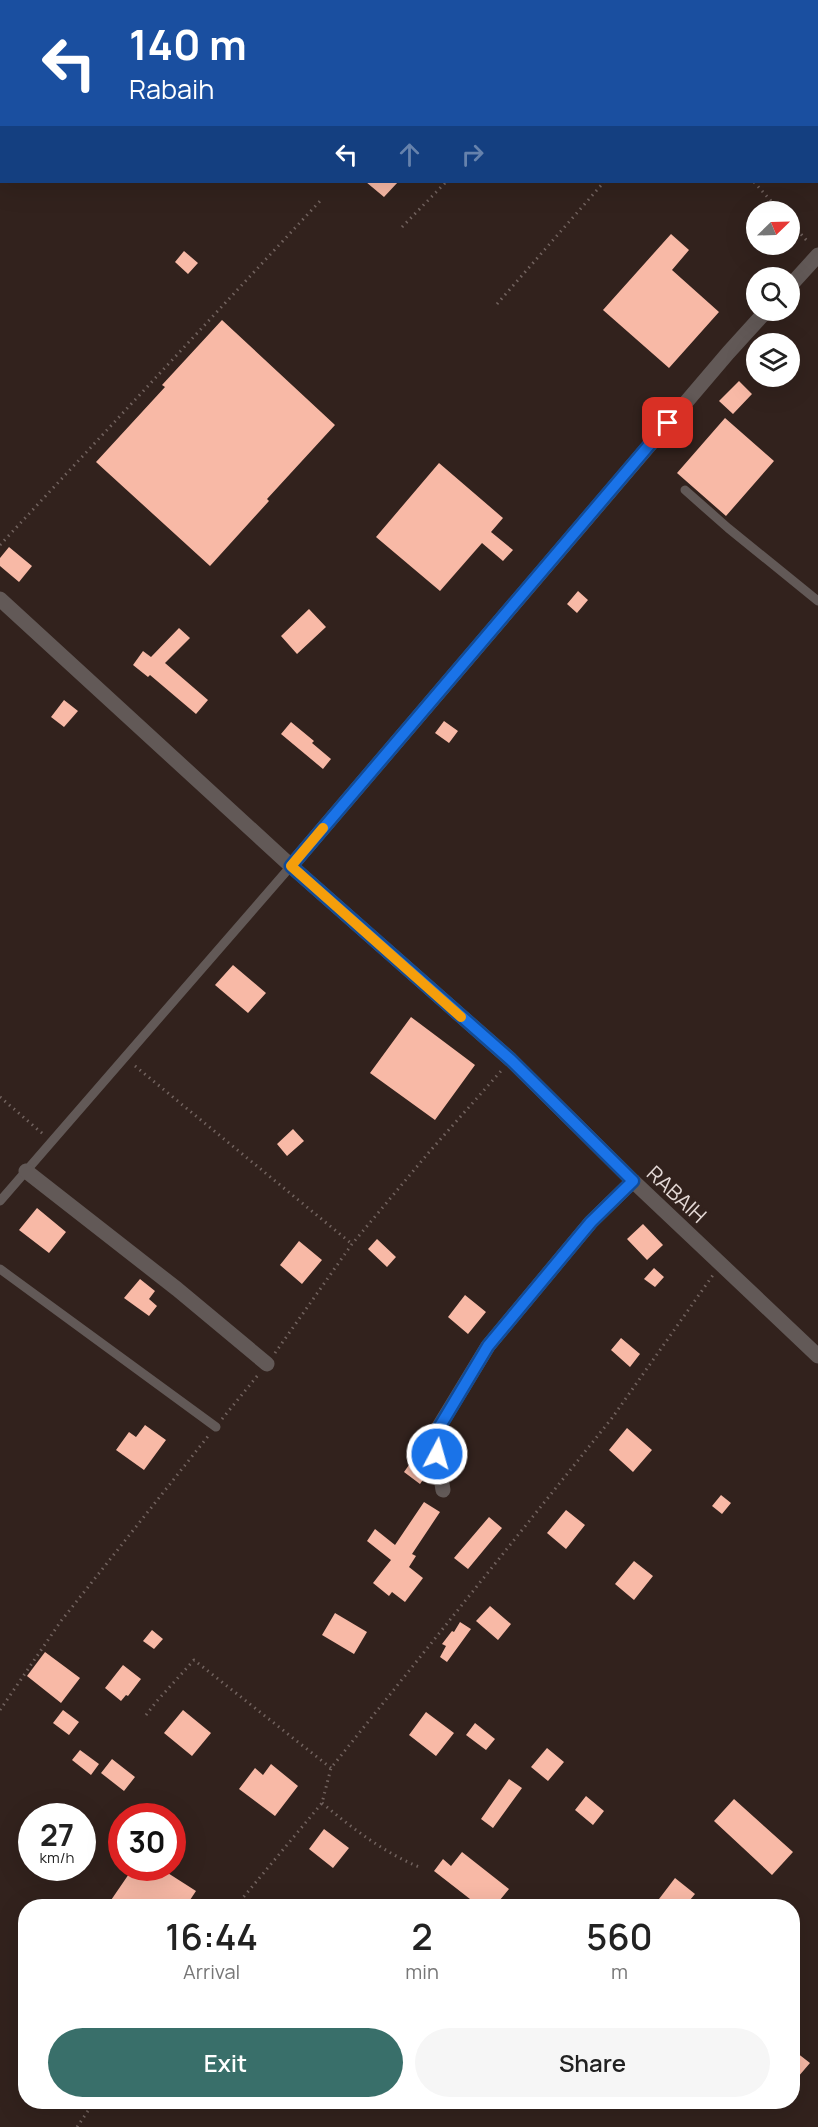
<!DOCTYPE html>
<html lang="en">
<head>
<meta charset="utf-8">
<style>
  body { margin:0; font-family:Manrope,sans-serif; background:#f6f6f6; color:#222; height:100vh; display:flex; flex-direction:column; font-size:22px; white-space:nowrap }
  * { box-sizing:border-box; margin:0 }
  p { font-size:20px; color:#767676 }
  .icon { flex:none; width:33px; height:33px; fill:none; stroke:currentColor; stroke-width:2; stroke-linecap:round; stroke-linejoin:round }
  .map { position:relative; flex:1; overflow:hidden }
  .side { position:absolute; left:18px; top:1899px; width:782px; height:210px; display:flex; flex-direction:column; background:#fff; border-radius:24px; box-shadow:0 6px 24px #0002 }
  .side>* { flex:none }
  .guide { position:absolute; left:0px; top:0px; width:819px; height:183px; box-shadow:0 6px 24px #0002; background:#1a4fa0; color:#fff; overflow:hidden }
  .needle { width:39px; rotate:67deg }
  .buttons { position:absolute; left:746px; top:201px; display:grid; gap:12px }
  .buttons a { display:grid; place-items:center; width:54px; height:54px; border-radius:50%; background:#fff; box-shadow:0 6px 24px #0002; font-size:30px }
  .speed { position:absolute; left:18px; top:1803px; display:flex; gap:12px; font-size:30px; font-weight:700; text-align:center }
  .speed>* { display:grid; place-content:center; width:78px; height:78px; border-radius:50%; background:#fff; box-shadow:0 6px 24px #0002; line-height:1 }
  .speed small { font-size:15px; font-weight:400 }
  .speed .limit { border:9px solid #d22; background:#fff; color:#111 }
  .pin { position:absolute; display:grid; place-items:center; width:51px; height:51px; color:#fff; margin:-26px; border-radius:12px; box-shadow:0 3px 9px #0006 }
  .me { position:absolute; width:66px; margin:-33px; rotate:6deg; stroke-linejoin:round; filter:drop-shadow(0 0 4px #0008) }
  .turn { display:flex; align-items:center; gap:21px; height:126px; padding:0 30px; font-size:27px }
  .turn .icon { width:78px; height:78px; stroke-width:2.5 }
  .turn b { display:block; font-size:42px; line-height:51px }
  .lanes { display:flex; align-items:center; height:57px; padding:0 30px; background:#0003; justify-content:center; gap:30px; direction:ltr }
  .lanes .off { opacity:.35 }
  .eta { display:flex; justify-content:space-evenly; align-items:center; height:102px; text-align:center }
  .eta b { font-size:36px; font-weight:600; line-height:42px }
  .primary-button { display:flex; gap:12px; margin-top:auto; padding:12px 30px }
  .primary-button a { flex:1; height:69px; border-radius:36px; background:#396f6a; color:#fff; font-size:24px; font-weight:600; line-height:69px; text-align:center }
  .primary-button a+a { background:#f6f6f6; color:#222 }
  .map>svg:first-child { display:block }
  .building { fill:#f8b9a6 }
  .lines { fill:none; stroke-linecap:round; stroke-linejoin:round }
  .path { stroke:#72635f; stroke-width:3; stroke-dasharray:1.5 4.5; stroke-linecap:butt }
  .service { stroke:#625957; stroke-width:9 }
  .minor { stroke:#625957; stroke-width:15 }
  .tertiary { stroke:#625957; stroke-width:15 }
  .route-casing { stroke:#114b97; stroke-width:15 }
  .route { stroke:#1a73e8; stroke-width:10 }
  .slow { stroke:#f59e0b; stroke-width:10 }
  .labels { text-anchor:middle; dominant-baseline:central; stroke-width:6; stroke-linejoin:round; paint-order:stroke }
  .street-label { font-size:21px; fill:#e4d9d6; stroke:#32221d }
</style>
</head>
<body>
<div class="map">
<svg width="818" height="2127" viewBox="0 0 818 2127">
  <rect width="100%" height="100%" fill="#32221d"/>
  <!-- building -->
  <path class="building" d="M366 182H398L384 197Z
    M671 234 689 250 672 270 719 312 669 368 603 310Z
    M184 251 198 263 188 274 175 262Z
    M222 320 335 425 267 499 269 501 210 566 96 462 165 387 162 385Z
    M739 381 752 394 733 414 719 401Z
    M725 418 774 461 726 516 677 473Z
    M439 463 503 518 491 532 513 550 503 561 482 543 440 591 376 537Z
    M9 547 32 566 19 582 0 566V558Z
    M578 591 588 600 577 613 567 604Z
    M309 609 326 627 297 654 281 636Z
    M179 628 190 638 165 663 208 700 196 714 150 675 148 677 133 665 143 651 151 657Z
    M64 700 78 711 64 727 51 717Z
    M444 721 458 731 449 743 435 733Z
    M291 722 314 741 312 743 331 759 323 769 281 734Z
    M233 965 266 993 248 1013 215 985Z
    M411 1017 475 1065 435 1120 370 1073Z
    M293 1129 304 1141 287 1156 277 1144Z
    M37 1208 66 1232 49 1253 19 1230Z
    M643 1224 663 1245 647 1260 627 1239Z
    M377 1239 396 1257 387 1267 368 1249Z
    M299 1241 322 1260 302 1284 280 1265Z
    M654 1268 664 1277 655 1287 644 1279Z
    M140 1279 155 1291 149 1299 157 1306 149 1316 124 1298Z
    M465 1295 486 1312 468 1334 448 1317Z
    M621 1338 640 1354 630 1367 611 1350Z
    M145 1425 166 1440 144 1470 116 1450 129 1432 136 1437Z
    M627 1428 652 1450 633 1472 609 1450Z
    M416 1455 429 1464 430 1470 420 1484 404 1472Z
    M721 1495 731 1503 722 1514 712 1506Z
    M424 1502 440 1512 412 1554 416 1556 409 1567 423 1578 405 1602 392 1592 389 1596 373 1583 391 1560 367 1541 375 1529 395 1545Z
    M566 1510 585 1525 566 1549 547 1533Z
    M489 1517 502 1528 468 1569 454 1558Z
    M634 1561 653 1576 634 1600 615 1584Z
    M490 1606 511 1624 498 1640 476 1621Z
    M335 1613 367 1632 354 1654 322 1635Z
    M460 1622 471 1629 447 1662 440 1657 446 1646 442 1644 452 1631 454 1632Z
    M152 1630 163 1639 154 1649 143 1641Z
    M45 1652 80 1678 61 1703 27 1676Z
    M123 1665 141 1679 128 1696 126 1695 121 1701 105 1688Z
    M63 1710 79 1722 69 1735 53 1723Z
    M183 1710 211 1733 192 1756 164 1733Z
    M426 1712 454 1733 436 1756 409 1735Z
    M475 1723 495 1739 486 1750 466 1735Z
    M547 1748 564 1762 548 1781 531 1767Z
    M80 1750 99 1764 91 1775 72 1760Z
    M112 1759 135 1777 124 1791 101 1773Z
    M271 1764 298 1786 275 1816 239 1789 255 1768 263 1775Z
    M509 1779 522 1788 493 1828 481 1819Z
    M586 1796 604 1811 593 1825 575 1810Z
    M734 1799 793 1852 772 1875 714 1821Z
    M324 1829 349 1848 333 1868 309 1849Z
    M462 1852 509 1889 495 1906H479L434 1871 443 1859 451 1866Z
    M133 1868H160L196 1891 186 1906H107Z
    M675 1878 695 1894 685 1906H669L659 1899Z
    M792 2049 810 2063 792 2084Z"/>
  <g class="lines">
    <!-- path -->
    <path class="path" d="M97 2 99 0
      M625 2 627 0
      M0 112 2 110
      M754 182 781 212
      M789 221 809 243
      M402 227 446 182
      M497 304 604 182
      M0 545 321 200
      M135 1066 352 1244
      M0 1097 43 1134
      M275 1353 352 1244 430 1151 501 1071
      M222 1419 258 1375
      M0 1710 61 1621 209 1435
      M146 1715 156 1702 194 1660 331 1768
      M322 1803C352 1828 383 1852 419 1867
      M236 1906 322 1803 331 1768 612 1418 713 1275
      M77 2127 94 2102"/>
    <!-- service -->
    <path class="service" d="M685 490 728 528 818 601
      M0 1201 291 866
      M0 1269 216 1427"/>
    <!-- minor -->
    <path class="minor" d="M745 0 747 2
      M789 287 818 255
      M291 866 728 353 767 310
      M26 1171 177 1289 267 1364
      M443 1490 434 1435 488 1346 591 1222 633 1181"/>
    <!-- tertiary -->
    <path class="tertiary" d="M0 599 291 866 511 1060 633 1181 818 1356"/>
  </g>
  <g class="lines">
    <defs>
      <path id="route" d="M437 1454 434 1436 488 1346 591 1222 633 1181 511 1060 291 866 668 423"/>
    </defs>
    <!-- route casing -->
    <use href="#route" class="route-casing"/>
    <!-- route -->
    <use href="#route" class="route"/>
    <!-- slow -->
    <path class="slow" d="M323 828 291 866 461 1017"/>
  </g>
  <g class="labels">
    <!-- street labels -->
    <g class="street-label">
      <text transform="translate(677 1194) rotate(43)">RABAIH</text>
    </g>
  </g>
</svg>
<div class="buttons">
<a><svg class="needle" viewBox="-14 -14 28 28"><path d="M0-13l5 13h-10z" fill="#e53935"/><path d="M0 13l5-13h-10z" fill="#767676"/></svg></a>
<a><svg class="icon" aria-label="search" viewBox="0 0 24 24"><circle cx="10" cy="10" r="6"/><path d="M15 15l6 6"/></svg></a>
<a><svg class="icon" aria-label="layers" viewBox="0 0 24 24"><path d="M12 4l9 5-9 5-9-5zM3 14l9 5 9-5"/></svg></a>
</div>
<div class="speed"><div>27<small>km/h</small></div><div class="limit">30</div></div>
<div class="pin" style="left:668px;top:423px;background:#d93025"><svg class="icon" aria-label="arrive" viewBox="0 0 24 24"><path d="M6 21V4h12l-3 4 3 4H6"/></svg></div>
<svg class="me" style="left:437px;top:1454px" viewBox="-20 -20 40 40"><circle r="17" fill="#1a73e8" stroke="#fff" stroke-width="3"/><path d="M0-11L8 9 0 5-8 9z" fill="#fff"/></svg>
<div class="guide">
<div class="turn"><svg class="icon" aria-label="left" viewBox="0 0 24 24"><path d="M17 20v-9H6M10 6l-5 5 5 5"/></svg><div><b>140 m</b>Rabaih</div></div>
<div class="lanes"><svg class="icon" aria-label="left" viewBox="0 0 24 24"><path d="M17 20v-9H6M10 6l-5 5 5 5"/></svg><svg class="icon off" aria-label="ahead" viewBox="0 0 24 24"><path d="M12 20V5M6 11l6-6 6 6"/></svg><svg class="icon off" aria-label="right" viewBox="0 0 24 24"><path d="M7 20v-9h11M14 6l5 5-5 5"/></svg></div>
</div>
<section class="side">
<div class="eta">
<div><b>16:44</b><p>Arrival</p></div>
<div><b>2</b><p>min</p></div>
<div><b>560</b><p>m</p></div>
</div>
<div class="primary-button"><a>Exit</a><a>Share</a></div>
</section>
</div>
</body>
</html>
